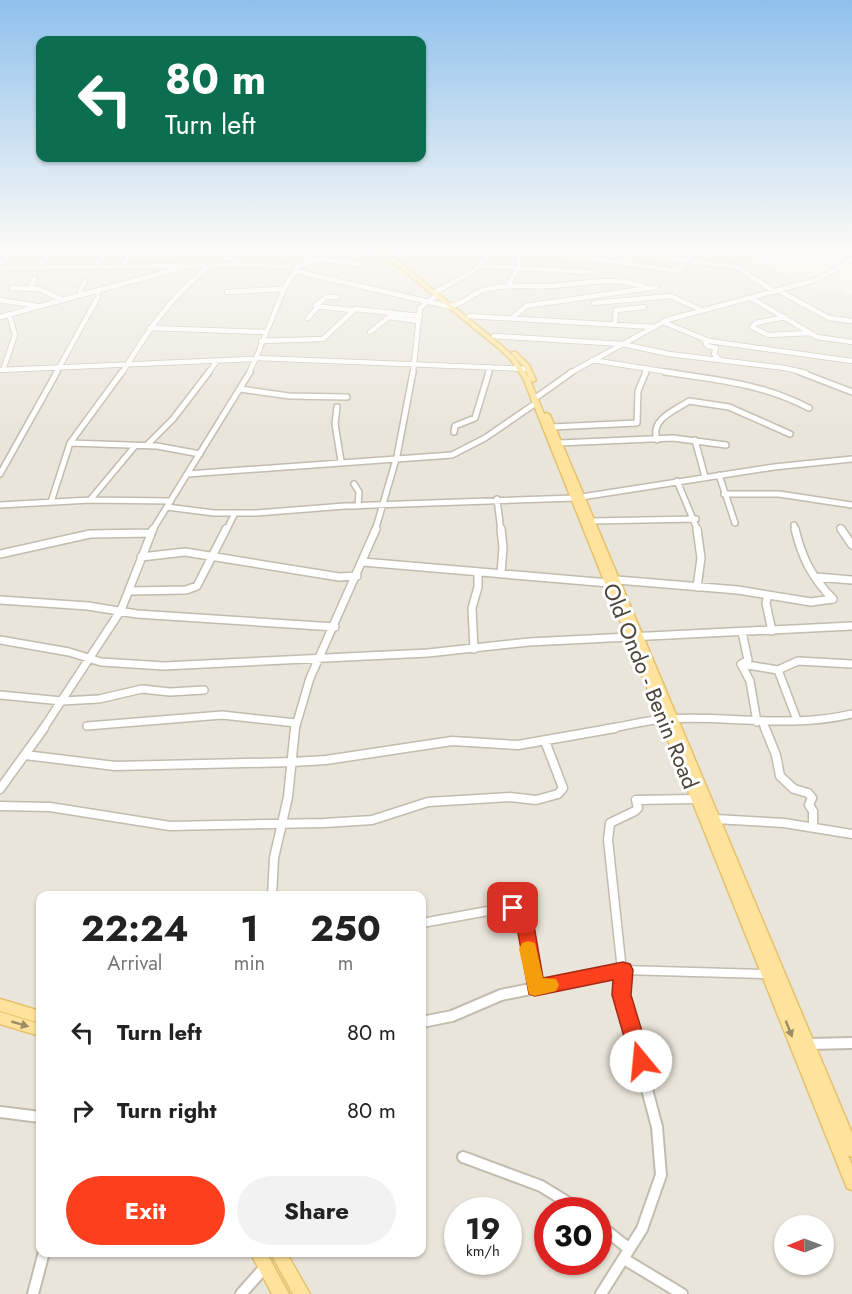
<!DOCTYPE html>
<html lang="en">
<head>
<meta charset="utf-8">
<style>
  body { margin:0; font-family:Jost,sans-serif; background:#f2f2f2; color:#222; height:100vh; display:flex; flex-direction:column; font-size:22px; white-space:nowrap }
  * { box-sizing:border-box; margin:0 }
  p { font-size:20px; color:#767676 }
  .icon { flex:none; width:33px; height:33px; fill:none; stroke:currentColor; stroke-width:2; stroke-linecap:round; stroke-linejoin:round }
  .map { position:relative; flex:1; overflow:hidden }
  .side { position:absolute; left:36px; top:891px; width:390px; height:366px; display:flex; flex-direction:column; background:#fff; border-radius:12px; box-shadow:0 2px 4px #0004 }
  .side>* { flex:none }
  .banner { position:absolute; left:36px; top:36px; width:390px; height:126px; border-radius:12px; box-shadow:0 2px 4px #0004; background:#0b6e4f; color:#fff; overflow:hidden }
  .needle { width:39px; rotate:269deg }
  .controls { position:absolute; left:774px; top:1215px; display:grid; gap:12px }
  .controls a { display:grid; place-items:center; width:60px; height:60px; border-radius:50%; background:#fff; box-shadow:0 2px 4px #0004; font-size:30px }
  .speed { position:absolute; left:444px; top:1197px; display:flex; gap:12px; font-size:30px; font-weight:700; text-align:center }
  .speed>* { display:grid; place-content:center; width:78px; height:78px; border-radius:50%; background:#fff; box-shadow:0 2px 4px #0004; line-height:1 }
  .speed small { font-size:15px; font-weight:400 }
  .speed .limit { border:9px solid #d22; background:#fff; color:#111 }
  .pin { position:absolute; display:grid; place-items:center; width:51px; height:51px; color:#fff; margin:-26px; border-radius:12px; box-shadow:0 3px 9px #0006 }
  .me { position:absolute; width:66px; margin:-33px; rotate:343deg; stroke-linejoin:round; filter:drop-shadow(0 0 4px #0008) }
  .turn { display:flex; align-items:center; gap:21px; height:126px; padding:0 30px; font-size:27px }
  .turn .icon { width:78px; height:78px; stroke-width:2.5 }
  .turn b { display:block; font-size:42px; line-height:51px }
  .eta { display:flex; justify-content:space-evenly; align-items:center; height:102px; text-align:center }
  .eta b { font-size:36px; font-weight:700; line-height:42px }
  .button { display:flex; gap:12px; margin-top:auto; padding:12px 30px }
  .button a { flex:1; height:69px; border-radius:36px; background:#fc3f1d; color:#fff; font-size:24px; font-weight:700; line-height:69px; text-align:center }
  .button a+a { background:#f2f2f2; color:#222 }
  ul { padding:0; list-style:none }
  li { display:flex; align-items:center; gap:18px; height:78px; padding:0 30px }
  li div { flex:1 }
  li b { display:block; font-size:22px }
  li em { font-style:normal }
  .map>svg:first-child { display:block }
  .residential { fill:#eae5da; fill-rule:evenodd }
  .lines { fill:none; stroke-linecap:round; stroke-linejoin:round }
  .minor-far4-casing { stroke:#c2bbae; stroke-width:6 }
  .minor-far3-casing { stroke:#c2bbae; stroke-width:8 }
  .minor-far2-casing { stroke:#c2bbae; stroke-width:10 }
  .minor-far1-casing { stroke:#c2bbae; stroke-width:11 }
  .minor-casing { stroke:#c2bbae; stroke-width:14 }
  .major-casing { stroke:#e6c16a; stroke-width:3 }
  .minor-far4 { stroke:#fff; stroke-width:4.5 }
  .minor-far3 { stroke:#fff; stroke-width:5 }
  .minor-far2 { stroke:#fff; stroke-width:7 }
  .minor-far1 { stroke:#fff; stroke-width:8 }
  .minor { stroke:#fff; stroke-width:10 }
  .major { fill:#ffe39c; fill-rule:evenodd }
  .oneway { fill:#9c8c66 }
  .route { fill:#fc3f1d; stroke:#a42913; stroke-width:1.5 }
  .slow { fill:#f59e0b }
  .labels { text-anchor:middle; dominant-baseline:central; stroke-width:6; stroke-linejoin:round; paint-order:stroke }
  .street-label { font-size:22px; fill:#4b4439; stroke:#fff }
</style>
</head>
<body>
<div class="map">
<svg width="852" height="1294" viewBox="0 0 852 1294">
  <rect width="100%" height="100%" fill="#f6f3ec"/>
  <!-- residential -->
  <path class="residential" d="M0 247H719L750 256 816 289H840L852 295V1294H0ZM40 896H422V1252H40ZM458 1210H508V1262H458ZM548 1210H598V1262H548ZM784 1226H824V1264H784Z"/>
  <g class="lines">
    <defs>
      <path id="minor-far4" d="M199 247 240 263
        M580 247 737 267 775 292
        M813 247 851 261
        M518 253 589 258 678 271 698 247
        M318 259 359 264
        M0 263 15 247
        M241 265 290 266
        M299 266 356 247
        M482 266 590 272
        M95 267 111 247
        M122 267 133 247
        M0 268 239 265
        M38 268 55 247
        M295 271 451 307
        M512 285 509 284 520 264 516 247
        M11 288 39 289 63 300
        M30 288 35 278
        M437 291 474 271 491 253 518 255
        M779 291 829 318 852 321
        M227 292 284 289
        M83 294 80 291 85 282
        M337 297H326L315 306 352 310
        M751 298 817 337 852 342
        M0 300 37 306
        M594 303 671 296 699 309
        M450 306C465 304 472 292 487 289 506 284 527 287 547 286 581 285 614 274 647 288
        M469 316 653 327
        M0 317 177 269
        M785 317 756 323 752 327 768 335 810 333
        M308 318 317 308
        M512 318 526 306 656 287
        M663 322 709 341 852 361
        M615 324 616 310 644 307
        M149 328 265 332
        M370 332 389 317 419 321
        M494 336 622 344 669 354 785 368 806 373
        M261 341 323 339 355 309 420 316
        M705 341 707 346 716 348 714 354 719 359
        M256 358 284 289 298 266
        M257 358 526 369
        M592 360 674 373
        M0 370 252 359
        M3 370 15 335 9 314
        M56 373 98 297V290
        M122 373C149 329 168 300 209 266
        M208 373 217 361
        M249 373 255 360
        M413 373 420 308 436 296
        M488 373 490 367
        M570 373 667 320 816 280 852 260
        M645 373 647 369"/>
      <path id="minor-far3" d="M665 372C718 380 760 383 809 408
        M800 372 852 392
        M240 389 289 396 347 397
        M534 399 572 372
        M337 407 335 424 341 461
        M552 427 637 423 638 391 646 372
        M454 432 455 426 475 418 489 372
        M657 440C650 419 674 411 689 401L729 407 790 434
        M695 440 705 477
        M70 443 157 446 200 454
        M559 443 673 438 726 445
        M147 445 173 419 209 372
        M0 474 57 372
        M187 474 452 455 485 438 536 403
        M719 475 735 523
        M677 481 698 531
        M354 484 359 492 358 506
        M724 494H779L852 505
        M497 499 501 531
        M90 500 135 446
        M51 502 70 443 122 372
        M0 505 90 500 171 501
        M167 507 214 513H256L345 506 575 498 774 467 852 459
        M591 521 696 519
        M794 525 796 531
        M840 528 842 531
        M152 531 250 372
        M226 531 235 513
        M375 531 397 456 413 372"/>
      <path id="minor-far2" d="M501 529 503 547 501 574
        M795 529C802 558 812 578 833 599
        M841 529 852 545
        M0 554 90 534 151 533
        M141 557 185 552 339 577 357 576
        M363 562 609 583
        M816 577 852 580
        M617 580 738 590 811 602 833 599
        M697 587 701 558 697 529
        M131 591 186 590 197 586 226 529
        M768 595 766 603 772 631
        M0 600 88 606 137 614 335 627
        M742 632 748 660 741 664 750 681 757 722
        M0 640 69 652 101 662 164 666 428 653 529 642 852 626
        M474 649 472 608 478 587V572
        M741 664 778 670 798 661 852 664
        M778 670 797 720
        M0 695 62 701 99 699 142 689 170 692 204 690
        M762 721 765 729
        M87 726 222 715 296 723
        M43 729 121 610 153 529
        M295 729 310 678 376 529
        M606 729C626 726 646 720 666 719 728 715 790 729 852 714"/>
      <path id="minor-far1" d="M765 728 776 755 780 776 794 789 808 793 812 798 809 805 813 811V825
        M25 755 115 766 293 762 326 760 452 741 518 745 615 728
        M0 789 44 728
        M0 806 50 807 170 826 324 823 372 820 428 802 510 797 536 800 558 794 563 788 545 741
        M715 819 784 823 852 834
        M272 896 274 858 288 797 295 728
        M422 923 499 909 521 910 534 980
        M576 980 623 970 768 974
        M623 980 608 840 610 823 635 811 638 808 636 800 696 799"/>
      <path id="minor" d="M533 978 535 988
        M422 1022 452 1016 501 995 583 978
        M808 1044 852 1043
        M0 1112 40 1117
        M463 1157 541 1186 580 1210
        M598 1224 628 1248
        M624 1259 682 1294
        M33 1294 44 1252
        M241 1294 265 1267
        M601 1294 642 1229 661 1175 657 1127 622 995 623 978"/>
      <path id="major" d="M371 247H377L387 252 501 345 514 357 529 378 524 367 512 354V352H516L529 365 536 380 533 382 530 380 544 414 547 413 550 415 852 1133V1157L848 1155 852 1165V1190L847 1188 523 378 510 359 497 347 383 254Z
        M0 999 40 1011V1023L0 1011Z
        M0 1012 40 1024V1036L0 1024Z
        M250 1252H266L289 1294H272Z
        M270 1252H286L310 1294H293Z"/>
    </defs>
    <!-- minor-far4 casing -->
    <use href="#minor-far4" class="minor-far4-casing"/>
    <!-- minor-far3 casing -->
    <use href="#minor-far3" class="minor-far3-casing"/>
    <!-- minor-far2 casing -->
    <use href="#minor-far2" class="minor-far2-casing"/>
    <!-- minor-far1 casing -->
    <use href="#minor-far1" class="minor-far1-casing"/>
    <!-- minor casing -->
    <use href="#minor" class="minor-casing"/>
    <!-- major casing -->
    <use href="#major" class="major-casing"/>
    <!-- minor-far4 -->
    <use href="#minor-far4" class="minor-far4"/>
    <!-- minor-far3 -->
    <use href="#minor-far3" class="minor-far3"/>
    <!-- minor-far2 -->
    <use href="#minor-far2" class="minor-far2"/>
    <!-- minor-far1 -->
    <use href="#minor-far1" class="minor-far1"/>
    <!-- minor -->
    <use href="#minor" class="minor"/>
    <!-- major -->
    <use href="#major" class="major"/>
  </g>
  <!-- one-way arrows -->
  <defs><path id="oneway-solid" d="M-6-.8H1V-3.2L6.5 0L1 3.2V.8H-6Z" transform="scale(1.5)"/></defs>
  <g class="oneway">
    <use href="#oneway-solid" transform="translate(20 1024) rotate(16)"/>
    <use href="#oneway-solid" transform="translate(789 1029) rotate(69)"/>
  </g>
  <!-- sky -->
  <linearGradient id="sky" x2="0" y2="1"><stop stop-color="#8fc1ec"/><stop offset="0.58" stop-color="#fbfaf6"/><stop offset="1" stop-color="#fbfaf6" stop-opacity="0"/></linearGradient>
  <rect width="852" height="428" fill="url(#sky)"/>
  <!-- route -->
  <path class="route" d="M513 901 528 905 532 914 543 978 623 962 630 964 633 970 631 995 651 1061 648 1067 641 1070 634 1067 631 1061 612 995 613 980 535 996 529 994 515 916 507 913 504 908 507 903Z"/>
  <!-- slow -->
  <path class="slow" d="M528 941 535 943 543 978 556 979 559 985 556 991 535 996 529 994 519 949 522 943Z"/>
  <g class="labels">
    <!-- street labels -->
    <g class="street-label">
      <text transform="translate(651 686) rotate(68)">Old Ondo - Benin Road</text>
    </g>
  </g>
</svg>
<div class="controls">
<a><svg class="needle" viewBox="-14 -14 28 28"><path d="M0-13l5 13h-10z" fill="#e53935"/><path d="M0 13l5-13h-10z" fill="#767676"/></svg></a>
</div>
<div class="speed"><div>19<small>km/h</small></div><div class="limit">30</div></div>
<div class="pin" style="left:513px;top:908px;background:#d93025"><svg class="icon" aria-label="arrive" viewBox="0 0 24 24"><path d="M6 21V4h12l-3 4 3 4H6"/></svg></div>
<svg class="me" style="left:641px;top:1061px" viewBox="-20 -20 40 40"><circle r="19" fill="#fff"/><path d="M0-13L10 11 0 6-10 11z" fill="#fc3f1d"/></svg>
<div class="banner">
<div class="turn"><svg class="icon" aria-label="left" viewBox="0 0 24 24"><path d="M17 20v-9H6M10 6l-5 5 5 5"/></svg><div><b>80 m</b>Turn left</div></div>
</div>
<section class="side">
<div class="eta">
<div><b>22:24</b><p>Arrival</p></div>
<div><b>1</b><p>min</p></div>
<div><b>250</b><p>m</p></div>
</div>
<ul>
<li><svg class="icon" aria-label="left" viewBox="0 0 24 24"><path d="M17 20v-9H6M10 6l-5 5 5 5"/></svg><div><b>Turn left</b></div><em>80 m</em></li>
<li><svg class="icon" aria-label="right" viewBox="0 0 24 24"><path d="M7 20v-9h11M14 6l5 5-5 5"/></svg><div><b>Turn right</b></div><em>80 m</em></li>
</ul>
<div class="button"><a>Exit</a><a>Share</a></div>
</section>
</div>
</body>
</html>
